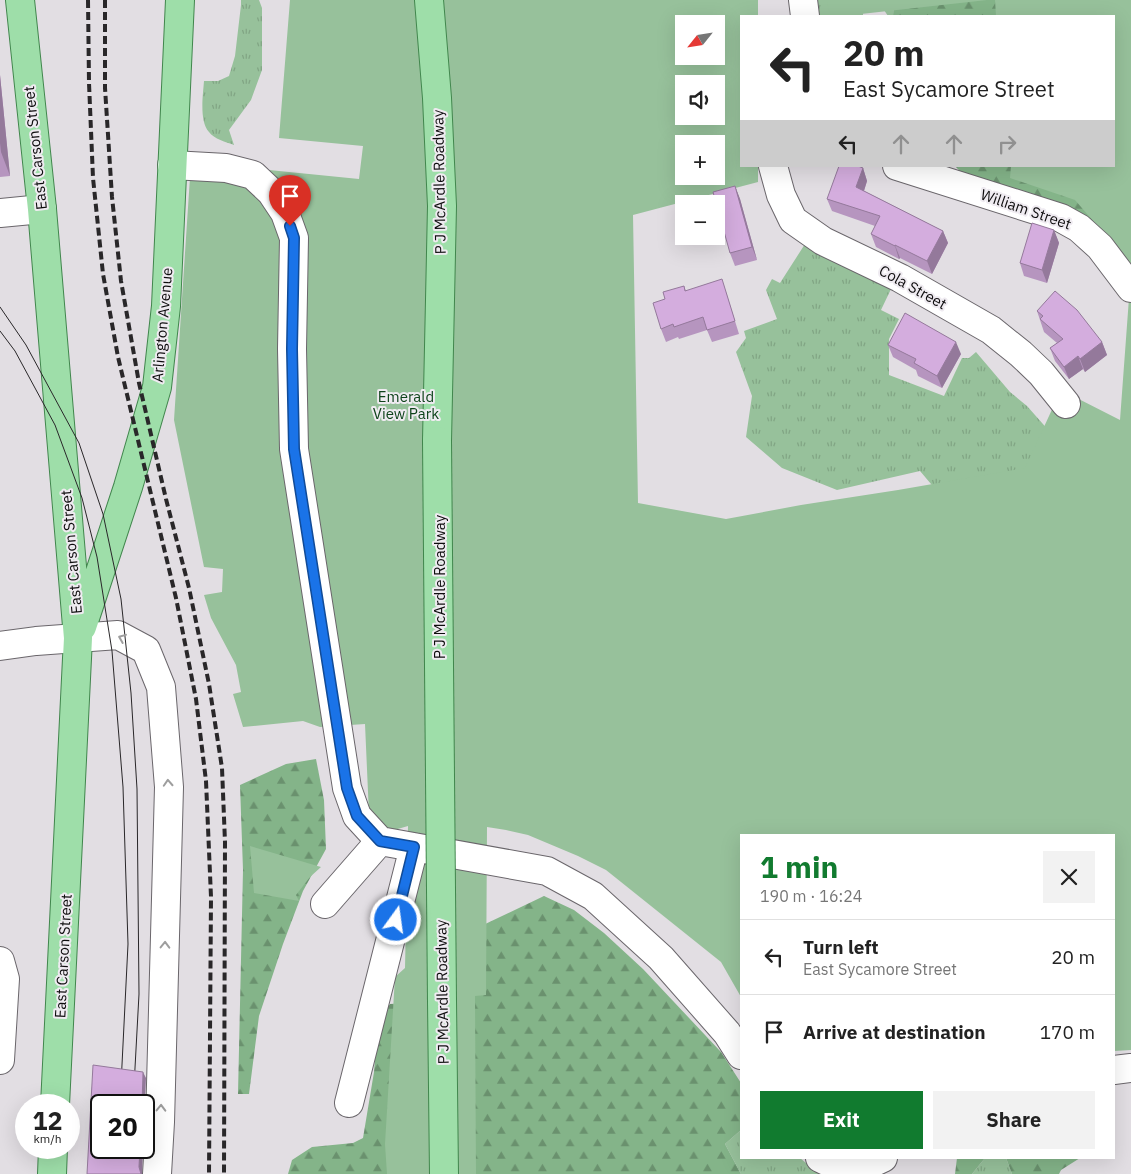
<!DOCTYPE html>
<html lang="en">
<head>
<meta charset="utf-8">
<style>
  body { margin:0; font-family:"IBM Plex Sans",sans-serif; background:#f2f2f2; color:#222; height:100vh; display:flex; flex-direction:column; font-size:19px; white-space:nowrap }
  * { box-sizing:border-box; margin:0 }
  p { font-size:16px; color:#767676 }
  .icon { flex:none; width:28px; height:28px; fill:none; stroke:currentColor; stroke-width:2; stroke-linecap:round; stroke-linejoin:round }
  .map { position:relative; flex:1; overflow:hidden }
  .drawer { position:absolute; left:740px; top:834px; width:375px; height:325px; display:flex; flex-direction:column; background:#fff; border-radius:0px; box-shadow:0 5px 20px #0002 }
  .drawer>* { flex:none }
  .guide { position:absolute; left:740px; top:15px; width:375px; height:152px; border-radius:0px; box-shadow:0 5px 20px #0002; background:#fff; color:#222; overflow:hidden }
  .needle { width:32px; rotate:240deg }
  .buttons { position:absolute; left:675px; top:15px; display:grid; gap:10px }
  .buttons a { display:grid; place-items:center; width:50px; height:50px; border-radius:0px; background:#fff; box-shadow:0 5px 20px #0002; font-size:25px }
  .speed { position:absolute; left:15px; top:1094px; display:flex; gap:10px; font-size:25px; font-weight:700; text-align:center }
  .speed>* { display:grid; place-content:center; width:65px; height:65px; border-radius:50%; background:#fff; box-shadow:0 5px 20px #0002; line-height:1 }
  .speed small { font-size:12px; font-weight:400 }
  .speed .limit { border:2px solid #111; border-radius:8px; background:#fff; color:#111 }
  .pin { position:absolute; display:grid; place-items:center; width:42px; height:42px; color:#fff; margin:-51px -21px; border-radius:50% 50% 50% 0; rotate:-45deg; box-shadow:0 0 5px #0007 }
  .pin .icon { rotate:45deg }
  .me { position:absolute; width:55px; margin:-28px; rotate:14deg; stroke-linejoin:round; filter:drop-shadow(0 0 4px #0008) }
  .turn { display:flex; align-items:center; gap:18px; height:105px; padding:0 20px; font-size:22px }
  .turn .icon { width:65px; height:65px; stroke-width:2.5 }
  .turn b { display:block; font-size:35px; line-height:42px }
  .lanes { display:flex; align-items:center; height:48px; padding:0 20px; background:#0003; justify-content:center; gap:25px; direction:ltr }
  .lanes .off { opacity:.35 }
  .round { display:grid; place-items:center; flex:none; width:52px; height:52px; border-radius:0px; background:#f2f2f2 }
  .overview { display:flex; align-items:center; justify-content:space-between; height:85px; padding:0 20px }
  h1 { font-size:30px; font-weight:700; line-height:38px; color:#117b2f }
  .action { display:flex; gap:10px; margin-top:auto; padding:10px 20px }
  .action a { flex:1; height:58px; border-radius:0px; background:#117b2f; color:#fff; font-size:20px; font-weight:700; line-height:58px; text-align:center }
  .action a+a { background:#f2f2f2; color:#222 }
  ul { padding:0; list-style:none }
  li { display:flex; align-items:center; gap:15px; height:75px; padding:0 20px; border-top:1px solid #e0e0e0 }
  li div { flex:1 }
  li b { display:block; font-size:19px }
  li em { font-style:normal }
  .map>svg:first-child { display:block }
  .grass { fill:url(#grass-tufts) }
  .forest { fill:url(#forest-firs) }
  .green { fill:#97c19b; fill-rule:evenodd }
  .lines { fill:none; stroke-linecap:round; stroke-linejoin:round }
  .minor-casing { stroke:#6a666b; stroke-width:30 }
  .major-casing { stroke:#41864d; stroke-width:30 }
  .minor { stroke:#fff; stroke-width:28 }
  .major { stroke:#9edea9; stroke-width:28 }
  .tram { stroke:#292729; stroke-width:1 }
  .rail { stroke:#292729; stroke-width:4; stroke-dasharray:8 4; stroke-linecap:butt }
  .major-bridge-casing { stroke:#41864d; stroke-width:30; stroke-linecap:butt }
  .major-bridge { stroke:#9edea9; stroke-width:28 }
  .wall { fill:#b695bf }
  .shaded-wall { fill:#94799b }
  .building { fill:#d4adde; stroke:#94799b }
  .oneway { stroke:#9e9e9e }
  .route-casing { stroke:#114b97; stroke-width:12 }
  .route { stroke:#1a73e8; stroke-width:9 }
  .labels { text-anchor:middle; dominant-baseline:central; stroke-width:4; stroke-linejoin:round; paint-order:stroke }
  .street-label { font-size:15px; fill:#0d0c0d; stroke:#efebf1 }
  .park-label { font-size:15px; fill:#0e431a; stroke:#efebf1 }
</style>
</head>
<body>
<div class="map">
<svg width="1131" height="1174" viewBox="0 0 1131 1174">
  <defs>
    <pattern id="grass-tufts" width="24" height="20" patternUnits="userSpaceOnUse" patternTransform="scale(1.25)"><rect width="24" height="20" fill="#97c19b"/><path d="M3 7l-1-3M5 7V3M7 7l1-3M15 17l-1-3M17 17v-4M19 17l1-3" fill="none" stroke="#81a584"/></pattern>
    <pattern id="forest-firs" width="22" height="20" patternUnits="userSpaceOnUse" patternTransform="scale(1.25)"><rect width="22" height="20" fill="#84b489"/><path d="M5 1l3.5 6h-7zM16 11l3.5 6h-7z" fill="#6a916e"/></pattern>
  </defs>
  <rect width="100%" height="100%" fill="#e2dee3"/>
  <!-- grass -->
  <path class="grass" d="M241 0H259L262 8V70L251 100 229 130 234 145C226 142 214 139 209 132 199 121 203 95 204 81H218L229 76 235 56 241 5Z
    M811 0H894L893 16H888L880 4 863 7V16H818Z
    M805 244 891 289 881 310 899 319 889 339V375L944 396 962 358H969L976 352 1010 392 1027 406 1058 441 964 523 920 471 837 490 782 468 746 437 752 396 736 352 746 338 744 331 777 319 766 290 772 279 780 283Z
    M741 1130V1158H800L819 1174H741L725 1144Z
    M985 1158H1006L1012 1174H972Z"/>
  <!-- forest -->
  <path class="forest" d="M894 0H1131V278L1103 241 961 172 955 166H1114V16H893Z
    M316 759 324 800 326 849 303 891 283 944 259 1016 249 1094H238L243 870 240 785 286 764Z
    M544 896 574 910 604 933 643 969 721 1052 741 1083V1130L725 1144 741 1174H288L292 1160 312 1147 353 1143 363 1138 374 1072 378 1022 390 1004 468 999 481 926Z
    M957 1158H985L972 1174H955Z
    M1006 1158H1080L1061 1170 1059 1174H1012Z"/>
  <!-- green -->
  <path class="green" d="M290 0H758V16H741V166H758V182L633 215 638 503 726 519 801 505 898 490 1025 468 1061 390 1120 420 1129 298 1131 302V1050L1114 1051V835H741V997L721 962 606 870 578 856 528 835 506 830 487 827 486 995 475 996 476 1174H387L385 1144 395 977 405 968 408 826 370 837 365 724 320 727 303 721 243 727 233 694 241 692 236 665 211 618 204 595 222 592 223 569 204 567 174 420 191 162 359 179 363 146 279 138ZM684 24H716V56H684ZM684 84H716V116H684ZM684 144H716V176H684Z
    M827 0H987L843 16H830Z
    M995 0H1131V265L1075 200 1010 178 1011 166H1114V16H996Z
    M250 846 321 867 310 877 296 895 299 901 254 893Z"/>
  <g class="lines">
    <defs>
      <path id="minor" d="M803 0 805 16
        M172 165 226 168 253 175 271 192 285 213 294 238 292 349 294 449 347 788 357 816 380 841 547 871 593 896 661 958 727 1033 741 1055
        M773 166 781 195 793 220 823 241 900 278 991 330 1021 354 1041 373 1066 404
        M897 166 1061 218 1079 228 1100 247 1131 288
        M0 213 42 209
        M0 646 36 641 118 635 146 650 161 687 169 787 160 1122 157 1174
        M325 904 380 841
        M0 961 5 979 0 1060
        M1114 1070 1131 1068
        M349 1103 414 847
        M820 1158C847 1172 856 1171 883 1158"/>
      <path id="major" d="M20 0 42 209 78 638 55 1105
        M429 0 437 98 442 206 437 441
        M82 627 128 487 157 387 166 306 180 0
        M442 1001 444 1174
        M52 1174 53 1148"/>
    </defs>
    <!-- minor casing -->
    <use href="#minor" class="minor-casing"/>
    <!-- major casing -->
    <use href="#major" class="major-casing"/>
    <!-- minor -->
    <use href="#minor" class="minor"/>
    <!-- major -->
    <use href="#major" class="major"/>
    <!-- tram -->
    <path class="tram" d="M0 307 26 345 79 443 103 514 121 599 131 693 137 789 139 994 133 1105
      M0 331 15 351 55 425 82 498 97 557 112 651 123 787 128 944 120 1105"/>
    <!-- rail -->
    <path class="rail" d="M88 0 89 83 93 178 103 274 118 357 176 598 196 699 206 781 211 897 209 1174
      M105 0V88L112 197 121 281 139 383 166 499 189 588 209 684 222 768 225 842 224 1174"/>
    <defs>
      <path id="major-bridge" d="M437 441 442 1001"/>
    </defs>
    <!-- major-bridge casing -->
    <use href="#major-bridge" class="major-bridge-casing"/>
    <!-- major-bridge -->
    <use href="#major-bridge" class="major-bridge"/>
  </g>
  <!-- wall -->
  <path class="wall" d="M0 75 10 176 0 177Z
    M863 168 867 181 864 191 943 231 948 243 932 274 900 258 899 259 876 247 871 234 875 226 832 211 827 199Z
    M735 186 740 199 757 260 735 266 730 253Z
    M1054 230 1059 243 1047 283 1024 276 1020 263Z
    M684 286 686 291 726 292 739 334 712 342 707 330 679 339 678 337 666 342 661 329 665 299Z
    M1037 311 1102 342 1107 355 1085 372 1083 369 1069 379 1055 361 1050 348 1057 343 1044 332Z
    M888 345 961 354 942 388 918 376 916 370 893 357Z"/>
  <!-- shaded-wall -->
  <path class="shaded-wall" d="M0 75 10 176 1 152 0 143Z
    M863 168 867 181 861 200 856 187Z
    M735 186 740 199 757 260 752 247Z
    M1054 230 1059 243 1047 283 1042 270Z
    M943 231 948 243 932 274 927 261Z
    M895 245 900 258 899 259 895 246Z
    M956 342 961 354 942 388 937 376Z
    M1102 342 1107 355 1085 372 1080 359Z
    M1078 356 1083 369 1069 379 1064 367Z
    M143 1072 146 1078 144 1119V1105H142Z
    M140 1148H143L142 1174H141L139 1167Z"/>
  <!-- building -->
  <path class="building" d="M839 166H858L863 168 856 187 943 231 927 261 895 245V246L871 234 880 216 827 199Z
    M735 186 752 247 730 253 713 192Z
    M1032 223 1054 230 1042 270 1020 263Z
    M722 279 735 321 707 330 703 317 674 327 673 324 661 329 653 303 665 299 663 292 684 286 685 291Z
    M1055 291 1077 310 1102 342 1080 359 1078 356 1064 367 1050 348 1063 339 1040 319 1043 316 1037 311Z
    M905 313 956 342 937 376 914 363 916 359 888 345Z
    M93 1065 143 1072 142 1105H101V1148H140L139 1167 141 1174H87Z"/>
  <!-- one-way arrows -->
  <defs><path id="oneway-chevron" d="M-2-3.5L2.5 0L-2 3.5" fill="none" stroke-width="1.6" stroke-linecap="round" stroke-linejoin="round" transform="scale(1.25)"/></defs>
  <g class="oneway">
    <use href="#oneway-chevron" transform="translate(122 638) rotate(-158)"/>
    <use href="#oneway-chevron" transform="translate(168 783) rotate(-93)"/>
    <use href="#oneway-chevron" transform="translate(165 945) rotate(-89)"/>
    <use href="#oneway-chevron" transform="translate(161 1108) rotate(-89)"/>
  </g>
  <g class="lines">
    <defs>
      <path id="route" d="M290 226 294 238 292 349 294 449 347 788 357 816 380 841 414 847 396 920"/>
    </defs>
    <!-- route casing -->
    <use href="#route" class="route-casing"/>
    <!-- route -->
    <use href="#route" class="route"/>
  </g>
  <g class="labels">
    <!-- street labels -->
    <g class="street-label">
      <text transform="translate(35 148) rotate(-96)">East Carson Street</text>
      <text transform="translate(439 182) rotate(-91)">P J McArdle Roadway</text>
      <text transform="translate(1026 209) rotate(19)">William Street</text>
      <text transform="translate(913 287) rotate(29)">Cola Street</text>
      <text transform="translate(162 325) rotate(-85)">Arlington Avenue</text>
      <text transform="translate(71 552) rotate(-95)">East Carson Street</text>
      <text transform="translate(439 587) rotate(-90)">P J McArdle Roadway</text>
      <text transform="translate(63 956) rotate(-87)">East Carson Street</text>
      <text transform="translate(442 992) rotate(-91)">P J McArdle Roadway</text>
    </g>
    <!-- park labels -->
    <g class="park-label">
      <text x="406" y="396">Emerald<tspan x="406" dy="17">View Park</tspan></text>
    </g>
  </g>
</svg>
<div class="buttons">
<a><svg class="needle" viewBox="-14 -14 28 28"><path d="M0-13l5 13h-10z" fill="#e53935"/><path d="M0 13l5-13h-10z" fill="#767676"/></svg></a>
<a><svg class="icon" aria-label="sound" viewBox="0 0 24 24"><path d="M4 9h4l5-4v14l-5-4H4zM17 9q2 3 0 6"/></svg></a>
<a>+</a>
<a>−</a>
</div>
<div class="speed"><div>12<small>km/h</small></div><div class="limit">20</div></div>
<div class="pin" style="left:290px;top:226px;background:#d93025"><svg class="icon" aria-label="arrive" viewBox="0 0 24 24"><path d="M6 21V4h12l-3 4 3 4H6"/></svg></div>
<svg class="me" style="left:396px;top:920px" viewBox="-20 -20 40 40"><circle r="17" fill="#1a73e8" stroke="#fff" stroke-width="3"/><path d="M0-11L8 9 0 5-8 9z" fill="#fff"/></svg>
<div class="guide">
<div class="turn"><svg class="icon" aria-label="left" viewBox="0 0 24 24"><path d="M17 20v-9H6M10 6l-5 5 5 5"/></svg><div><b>20 m</b>East Sycamore Street</div></div>
<div class="lanes"><svg class="icon" aria-label="left" viewBox="0 0 24 24"><path d="M17 20v-9H6M10 6l-5 5 5 5"/></svg><svg class="icon off" aria-label="ahead" viewBox="0 0 24 24"><path d="M12 20V5M6 11l6-6 6 6"/></svg><svg class="icon off" aria-label="ahead" viewBox="0 0 24 24"><path d="M12 20V5M6 11l6-6 6 6"/></svg><svg class="icon off" aria-label="right" viewBox="0 0 24 24"><path d="M7 20v-9h11M14 6l5 5-5 5"/></svg></div>
</div>
<section class="drawer">
<div class="overview"><div><h1>1 min</h1><p>190 m · 16:24</p></div><a class="round"><svg class="icon" aria-label="close" viewBox="0 0 24 24"><path d="M6 6l12 12M18 6L6 18"/></svg></a></div>
<ul>
<li><svg class="icon" aria-label="left" viewBox="0 0 24 24"><path d="M17 20v-9H6M10 6l-5 5 5 5"/></svg><div><b>Turn left</b><p>East Sycamore Street</p></div><em>20 m</em></li>
<li><svg class="icon" aria-label="arrive" viewBox="0 0 24 24"><path d="M6 21V4h12l-3 4 3 4H6"/></svg><div><b>Arrive at destination</b></div><em>170 m</em></li>
</ul>
<div class="action"><a>Exit</a><a>Share</a></div>
</section>
</div>
</body>
</html>
